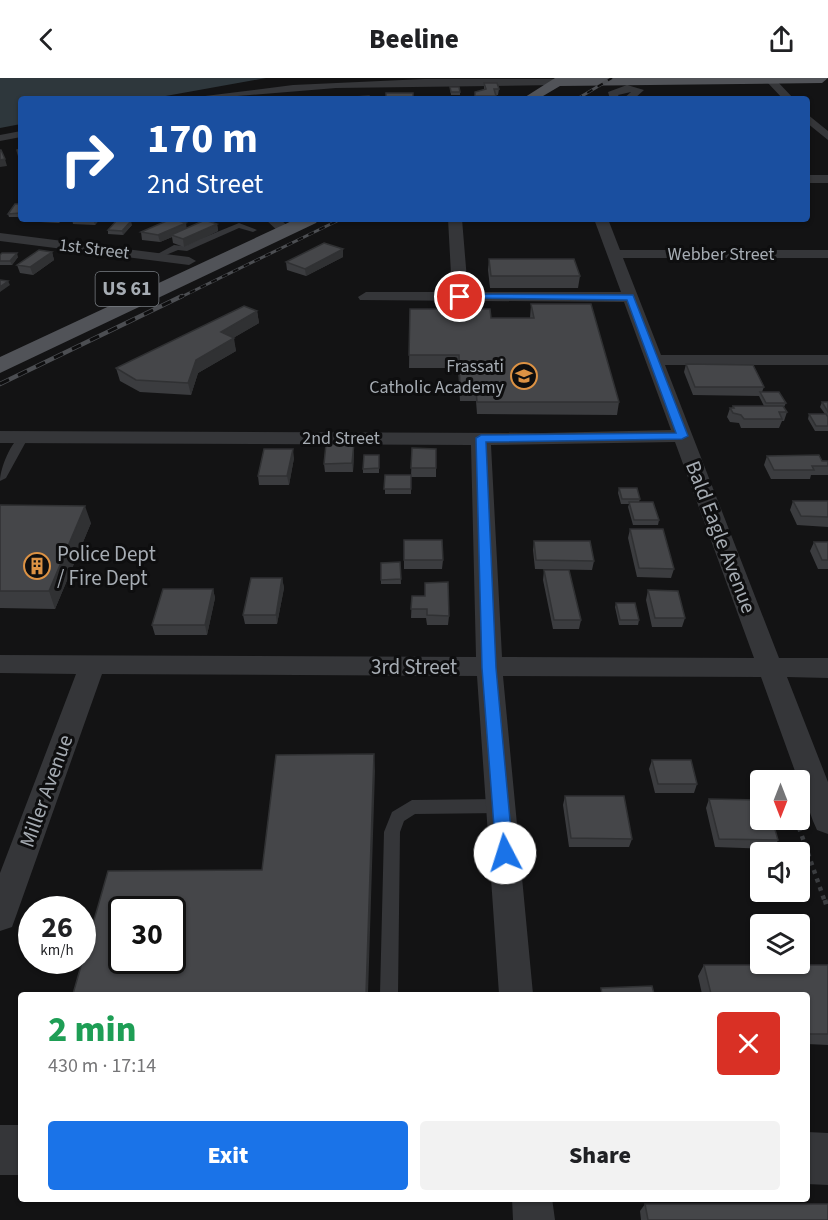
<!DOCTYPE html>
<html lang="en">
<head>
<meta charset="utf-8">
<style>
  body { margin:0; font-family:"Source Sans 3",sans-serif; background:#f2f2f2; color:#202124; height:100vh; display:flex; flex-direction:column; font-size:22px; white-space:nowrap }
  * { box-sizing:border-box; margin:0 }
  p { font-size:20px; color:#757577 }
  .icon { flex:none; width:33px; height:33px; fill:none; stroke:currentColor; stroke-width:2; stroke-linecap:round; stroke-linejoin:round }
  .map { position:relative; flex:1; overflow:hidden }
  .details { position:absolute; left:18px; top:914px; width:792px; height:210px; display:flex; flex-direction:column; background:#fff; border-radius:6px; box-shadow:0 2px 4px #0004 }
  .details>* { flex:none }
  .hud { position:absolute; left:18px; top:18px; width:792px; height:126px; border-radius:6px; box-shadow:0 2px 4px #0004; background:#1a4fa0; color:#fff; overflow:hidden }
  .needle { width:39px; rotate:180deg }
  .buttons { position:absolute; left:750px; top:692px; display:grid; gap:12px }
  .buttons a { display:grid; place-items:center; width:60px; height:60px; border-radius:6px; background:#fff; box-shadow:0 2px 4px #0004; font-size:30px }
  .speed { position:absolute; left:18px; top:818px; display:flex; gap:12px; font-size:30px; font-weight:700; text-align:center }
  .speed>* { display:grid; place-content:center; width:78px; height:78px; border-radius:50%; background:#fff; box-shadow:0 2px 4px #0004; line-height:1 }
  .speed small { font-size:15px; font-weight:400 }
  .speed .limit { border:3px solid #111; border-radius:9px; background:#fff; color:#111 }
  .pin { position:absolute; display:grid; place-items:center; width:51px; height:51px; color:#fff; margin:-26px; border:3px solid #fff; border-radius:50%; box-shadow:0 2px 6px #0007 }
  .me { position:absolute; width:66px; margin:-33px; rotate:355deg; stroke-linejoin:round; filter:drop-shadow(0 0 4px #0008) }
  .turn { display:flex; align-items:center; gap:21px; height:126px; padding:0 30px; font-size:27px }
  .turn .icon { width:78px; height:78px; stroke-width:2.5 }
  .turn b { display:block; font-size:42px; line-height:51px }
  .round { display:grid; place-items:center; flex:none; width:63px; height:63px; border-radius:6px; background:#f2f2f2 }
  .headline { display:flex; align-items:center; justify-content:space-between; height:102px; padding:0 30px }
  h1 { font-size:36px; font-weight:800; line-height:45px; color:#1e9e55 }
  .action { display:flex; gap:12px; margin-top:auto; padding:12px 30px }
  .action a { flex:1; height:69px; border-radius:6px; background:#1a73e8; color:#fff; font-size:24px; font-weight:800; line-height:69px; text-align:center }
  .action a+a { background:#f2f2f2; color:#202124 }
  header { display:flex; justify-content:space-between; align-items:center; height:78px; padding:0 30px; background:#fff; font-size:27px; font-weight:800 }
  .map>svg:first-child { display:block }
  .water { fill:#2e373c }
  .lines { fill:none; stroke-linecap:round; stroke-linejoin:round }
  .path-far1 { stroke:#3b3d40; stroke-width:4.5; stroke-dasharray:4 5; stroke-linecap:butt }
  .path { stroke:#3b3d40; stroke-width:5; stroke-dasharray:4.5 7; stroke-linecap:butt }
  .service { fill:#353639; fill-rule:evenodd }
  .minor { fill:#353639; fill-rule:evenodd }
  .tertiary { fill:#353639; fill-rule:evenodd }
  .primary { fill:#515358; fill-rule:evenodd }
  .rail-far1-casing { stroke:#4c4e52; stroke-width:3 }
  .rail-casing { stroke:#4c4e52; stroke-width:4.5 }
  .rail-far1 { stroke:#0e0e0f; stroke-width:2; stroke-dasharray:6; stroke-linecap:butt }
  .rail { stroke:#0e0e0f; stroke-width:3; stroke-dasharray:10; stroke-linecap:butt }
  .wall { fill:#3b3c3f }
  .shaded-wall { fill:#303133 }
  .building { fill:#454649; stroke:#303133; stroke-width:1.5; fill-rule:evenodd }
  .route { fill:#1a73e8; stroke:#114b97; stroke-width:1.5 }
  .labels { text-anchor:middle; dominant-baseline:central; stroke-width:6; stroke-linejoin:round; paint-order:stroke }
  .far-street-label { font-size:18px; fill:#a6acb3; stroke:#0e0e0f }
  .far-poi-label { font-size:18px; fill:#a6acb3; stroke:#0e0e0f; text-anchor:end }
  .shield { fill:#0e0e0f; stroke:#787d82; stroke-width:1.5 }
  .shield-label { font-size:20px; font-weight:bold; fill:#a6acb3 }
  .street-label { font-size:21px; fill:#a6acb3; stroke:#0e0e0f }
  .poi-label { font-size:21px; fill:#a6acb3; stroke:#0e0e0f; text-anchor:start }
</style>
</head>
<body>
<header><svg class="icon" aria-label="back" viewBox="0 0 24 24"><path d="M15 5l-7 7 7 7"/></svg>Beeline<svg class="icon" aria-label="share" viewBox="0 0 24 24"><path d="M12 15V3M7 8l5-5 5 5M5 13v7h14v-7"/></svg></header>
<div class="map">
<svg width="828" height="1142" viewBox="0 0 828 1142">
  <rect width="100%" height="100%" fill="#131314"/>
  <!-- water -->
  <path class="water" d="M0 0H266L149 21H21V46L0 50Z"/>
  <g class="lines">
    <!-- path-far1 -->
    <path class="path-far1" d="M796 741 825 824"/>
    <!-- path -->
    <path class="path" d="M825 822 828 832"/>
    <!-- service -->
    <path class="service" d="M239 145 257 152 253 154 239 150 187 173 178 172 156 181 152 179 174 167 183 168Z
      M23 357 28 360 6 400 0 403C0 391 11 362 23 357Z
      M501 721 507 723 509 728 507 733 501 735 415 736 404 743 400 754 398 916H380L384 754 392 734 412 722Z"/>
    <!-- minor -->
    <path class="minor" d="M424 1H556L561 4 556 7 336 10 200 21 205 18 293 7Z
      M772 1 776 2 794 21H783L767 4Z
      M627 7 644 12 634 21H623L631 14 618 17 620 21H610L608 14Z
      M807 36 828 53V62L807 45Z
      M21 53V59L0 63V57Z
      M807 97H828V105H807Z
      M265 141H280L293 153 291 156H281Z
      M448 141H462L468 214H621L594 141H608L620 172H828V180H623L661 277H828V287H665L779 580H828V600L787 599 828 704V756L817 752 813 743 761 599 503 598 533 916H499L477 598 102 596 16 838 12 849 0 853V795L76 596 0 595V577L476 579 471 367 0 365V353L543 355 671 352 624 224 360 222 358 219 366 214H452ZM675 364 754 580 502 579 491 367Z
      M0 155 189 179 196 183 189 187 0 163Z
      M512 1120H552L555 1142H513Z"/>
    <!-- tertiary -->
    <path class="tertiary" d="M0 1047H21V1097H0Z
      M807 1054 828 1055V1107L807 1106Z"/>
    <!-- primary -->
    <path class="primary" d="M828 0 822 5 560 8 538 21H522L555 0Z
      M296 141H319L316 145 0 295V279Z"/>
    <defs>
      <path id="rail-far1" d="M577 21 612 0
        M179 220 341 141"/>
      <path id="rail" d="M0 306 182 218"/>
    </defs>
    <!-- rail-far1 casing -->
    <use href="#rail-far1" class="rail-far1-casing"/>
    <!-- rail casing -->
    <use href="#rail" class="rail-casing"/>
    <!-- rail-far1 -->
    <use href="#rail-far1" class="rail-far1"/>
    <!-- rail -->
    <use href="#rail" class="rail"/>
  </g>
  <!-- wall -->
  <path class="wall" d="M484 5 499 11 498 17H496V21H475V14L484 12Z
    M450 9 460 14V17H451Z
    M21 126V139H9L8 136Z
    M39 141H63L59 145 40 144Z
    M72 141H100L95 147 73 146Z
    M217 146 218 153 184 169 173 165 172 159 160 164 142 162 141 154 187 150Z
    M132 147 123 157 108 156V152Z
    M52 174 54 182 33 197 20 195 17 187Z
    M0 177 18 179 12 187H0Z
    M343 179 306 198 287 192 286 184Z
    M489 181 580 198 578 210H490L488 192Z
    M531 226 619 324 617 337 477 336 476 323H460L458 290H409L410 231 491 240H530Z
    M257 233 259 245 233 260 236 273 198 295 191 317 140 314 120 303 116 290Z
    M686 286 764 309 762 314 786 325 784 329 787 334 784 343H782L779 350H741L739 345 730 344 727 339 730 330H732L733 328H764L759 318 693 317 684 294Z
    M822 324H828V353H815L808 341 809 336H825L820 329Z
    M412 370 436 371V399H411Z
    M354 374 353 394H325L324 386Z
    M379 377V395H363V391Z
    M767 378 828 383V397H811L810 401H771L764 387Z
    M294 380 289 407H259L258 398Z
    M385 397H411V416H385Z
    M619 410 640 421 639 424 659 442 658 447H633L628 429 629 426H621L618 415Z
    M793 423H828V449L797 447 790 432Z
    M0 427 91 445 55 531 0 530Z
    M630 451 674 491 671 500 637 499 628 460Z
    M404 462 443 482 442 491H404Z
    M534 463 594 483 592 492 535 491 533 472Z
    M814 464H828V491H818L810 473Z
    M400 484 401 506H381V485Z
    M544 492 581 542 579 551H553L543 502Z
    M282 500 284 510 277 546H245L243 537Z
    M213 511 215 520 207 557H155L152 547Z
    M648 512 685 540 682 549H652L646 522Z
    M412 518 449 538 448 547H427L426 540H411Z
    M616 525 639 542 638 547H619L615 529Z
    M652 682 697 706 694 715H655L649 691Z
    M565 718 632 761 629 769H569L563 727Z
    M709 721 778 762 774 771 715 769 706 730Z
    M704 887H828V967L807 966V916H702L698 898Z
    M645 1126 828 1142H641L640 1133Z"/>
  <!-- shaded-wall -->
  <path class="shaded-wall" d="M5 81 7 88 0 89V82Z
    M93 141H100L95 147Z
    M157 141H169L157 143Z
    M131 143 132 147 123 157 122 153Z
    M186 145 187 153 171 157 172 159 160 164 158 157Z
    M217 146 218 153 184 169 183 161Z
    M343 171V179L306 198 305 191Z
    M52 174 54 182 33 197 30 189Z
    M17 175 18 179 12 187 10 183Z
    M8 203 10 207 0 214V209Z
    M257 233 259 245 223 266 221 254Z
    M234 260 236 273 198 295 191 317 188 305 196 282Z
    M354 365V374L353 394 352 385Z
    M293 371 294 380 289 407 287 398Z
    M85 428 91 445 55 531 49 513Z
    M282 500 284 510 277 546 276 537Z
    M213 511 215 520 207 557 205 547Z
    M374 676 375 693 368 916H366Z"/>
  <!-- building -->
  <path class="building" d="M484 5H497L499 11H494L496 18H475V14L486 11Z
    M450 9H459L460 14H451Z
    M386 15H413V21H386Z
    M369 18V21H356L355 19Z
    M341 19V21H326V20Z
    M21 71V79H19L17 72Z
    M0 72H1L5 81 0 82Z
    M15 126H21V135L8 136Z
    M171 141 186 145 158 157 141 154Z
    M117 142 131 143 122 153 108 152Z
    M205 142 217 146 183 161 171 157Z
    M324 165 343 171 305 191 286 184Z
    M39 172 52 174 30 189 17 187Z
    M2 175H17L10 183H0V177Z
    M489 181H574L580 198H491Z
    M0 202 8 203 0 209Z
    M531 226H591L619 324H477L476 311H460L459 277H409L410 231H490L491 240H534Z
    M244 228 257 233 221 254 234 260 196 282 188 305 136 302 116 290Z
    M686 286 753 287 764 309H695Z
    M760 314H779L786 325H766Z
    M822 324H828V334Z
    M733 328H783L787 334H779L782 341H744L741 337 733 335 730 330H734Z
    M809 336H826L828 339V348H816Z
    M354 365 352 385 324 386 326 366Z
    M412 370 436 371V390H411Z
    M264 371H293L287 398H258Z
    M364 377H379V390L363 391Z
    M819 377 822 383H828V388H812L814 392H774L767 378Z
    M385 397H411V411H384Z
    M619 410H637L640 421H622Z
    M793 423H828V439L801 438Z
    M629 424H653L659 442H634Z
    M0 427 85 428 49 513H0Z
    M630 451H663L674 491 639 490Z
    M404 462H442L443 482H404Z
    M534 463H590L594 483 536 482Z
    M814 464H828V482H822Z
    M400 484 401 501 381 502V485Z
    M544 492H569L581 542H554Z
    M251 500H282L276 537H243Z
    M448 504 449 538 427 537V531H411L412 518H425V505Z
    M163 511H213L205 547H152Z
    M648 512 678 513 685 540H655Z
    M616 525H635L639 542H620Z
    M374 676 366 916H73L108 793 262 792 276 677ZM122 831H172V882H122Z
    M652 682H691L697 706H658Z
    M565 718H624L632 761 571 760Z
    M709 721 760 722V741H772L778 762 719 761Z
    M704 887H828V956H807V916H711Z
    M652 908 654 916H602L601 910Z
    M463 915 464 916H422Z
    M645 1126H828V1142H648Z"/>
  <!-- route -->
  <path class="route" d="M460 216 633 217 688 358 682 361 486 364 496 590 513 775 510 780 505 782 499 780 496 775 482 590 476 360 481 357 676 355 627 222 457 220Z"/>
  <!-- icons -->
  <defs>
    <symbol id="school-ring" viewBox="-11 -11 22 22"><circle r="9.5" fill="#0e0e0f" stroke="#dc9244" stroke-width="1.5"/><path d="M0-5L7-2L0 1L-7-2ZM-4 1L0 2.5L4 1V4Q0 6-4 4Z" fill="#dc9244"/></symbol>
    <symbol id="building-ring" viewBox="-11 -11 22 22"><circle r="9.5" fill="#0e0e0f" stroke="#dc9244" stroke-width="1.5"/><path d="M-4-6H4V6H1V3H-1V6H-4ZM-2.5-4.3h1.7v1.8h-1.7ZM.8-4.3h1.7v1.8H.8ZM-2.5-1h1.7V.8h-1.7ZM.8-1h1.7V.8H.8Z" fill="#dc9244"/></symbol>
  </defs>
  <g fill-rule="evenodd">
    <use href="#school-ring" x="509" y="283" width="30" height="30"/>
    <use href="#building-ring" x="22" y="473" width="30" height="30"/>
  </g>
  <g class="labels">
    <!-- far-street labels -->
    <g class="far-street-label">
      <text transform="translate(94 171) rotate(7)">1st Street</text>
      <text x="721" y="176">Webber Street</text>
      <text x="341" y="360">2nd Street</text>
    </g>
    <!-- far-poi labels -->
    <g class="far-poi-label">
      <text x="504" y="288">Frassati<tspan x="504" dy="21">Catholic Academy</tspan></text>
    </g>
    <!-- shield labels -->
    <rect class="shield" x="95.5" y="194" width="63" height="34" rx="4.5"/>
    <g class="shield-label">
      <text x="127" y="211">US 61</text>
    </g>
    <!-- street labels -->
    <g class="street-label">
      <text transform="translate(721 459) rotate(69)">Bald Eagle Avenue</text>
      <text x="414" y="589">3rd Street</text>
      <text transform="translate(46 713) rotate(-70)">Miller Avenue</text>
    </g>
    <!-- poi labels -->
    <g class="poi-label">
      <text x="57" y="476">Police Dept<tspan x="57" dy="24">/ Fire Dept</tspan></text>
    </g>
  </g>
</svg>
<div class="buttons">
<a><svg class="needle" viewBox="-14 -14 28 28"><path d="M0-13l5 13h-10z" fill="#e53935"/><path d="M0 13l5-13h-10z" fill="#757577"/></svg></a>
<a><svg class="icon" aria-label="sound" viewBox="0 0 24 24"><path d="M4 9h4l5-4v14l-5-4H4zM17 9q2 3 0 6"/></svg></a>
<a><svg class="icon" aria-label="layers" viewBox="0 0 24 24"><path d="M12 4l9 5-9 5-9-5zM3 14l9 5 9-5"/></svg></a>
</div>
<div class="speed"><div>26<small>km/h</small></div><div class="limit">30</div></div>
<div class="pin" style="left:460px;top:219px;background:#d93025"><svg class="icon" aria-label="arrive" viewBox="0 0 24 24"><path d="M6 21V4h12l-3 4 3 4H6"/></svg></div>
<svg class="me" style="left:505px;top:775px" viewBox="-20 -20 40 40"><circle r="19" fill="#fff"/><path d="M0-13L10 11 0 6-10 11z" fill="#1a73e8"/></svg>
<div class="hud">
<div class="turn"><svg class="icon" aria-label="right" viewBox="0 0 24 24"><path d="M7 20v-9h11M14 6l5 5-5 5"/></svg><div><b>170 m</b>2nd Street</div></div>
</div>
<section class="details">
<div class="headline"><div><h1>2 min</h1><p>430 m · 17:14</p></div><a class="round" style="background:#d93025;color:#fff"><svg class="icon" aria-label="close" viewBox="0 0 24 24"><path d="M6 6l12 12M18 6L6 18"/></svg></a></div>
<div class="action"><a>Exit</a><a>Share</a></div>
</section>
</div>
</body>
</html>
